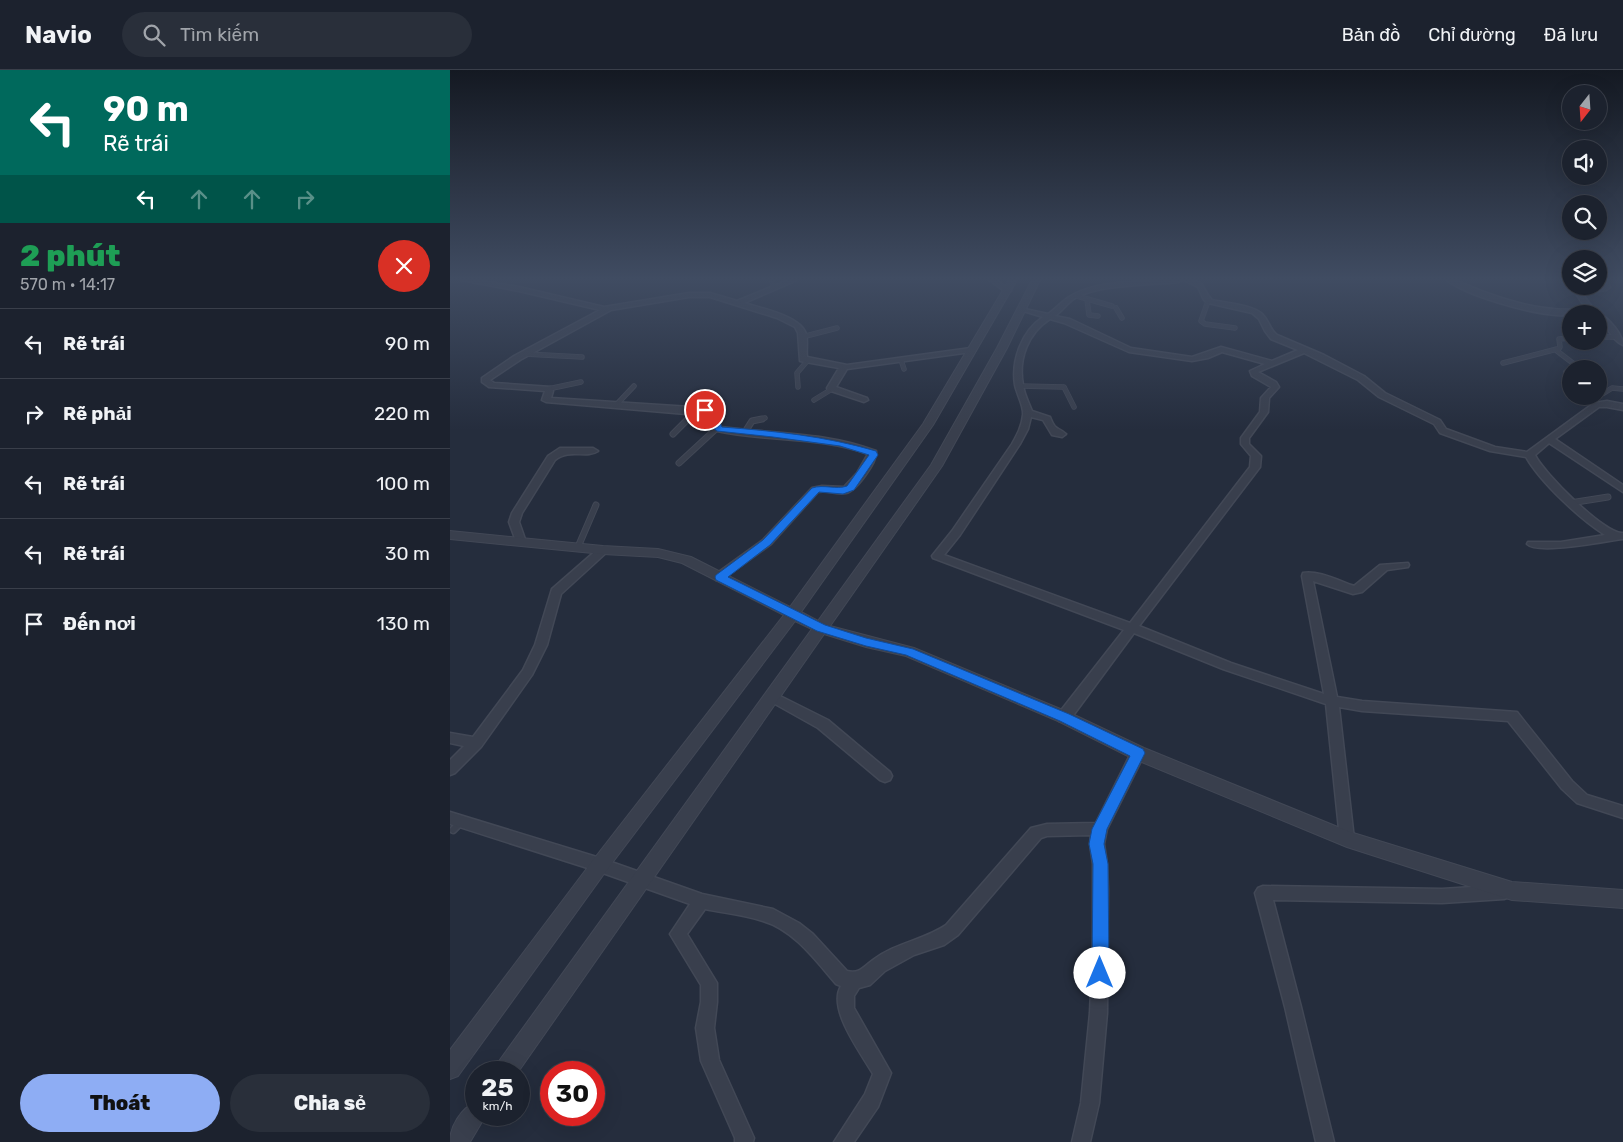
<!DOCTYPE html>
<html lang="vi">
<head>
<meta charset="utf-8">
<style>
  body { margin:0; font-family:Rubik,sans-serif; background:#292f3a; color:#f1f3f6; height:100vh; display:flex; flex-direction:column; font-size:19px; white-space:nowrap }
  * { box-sizing:border-box; margin:0 }
  p { font-size:16px; color:#a0a4aa }
  .icon { flex:none; width:28px; height:28px; fill:none; stroke:currentColor; stroke-width:2; stroke-linecap:round; stroke-linejoin:round }
  .map { position:relative; flex:1; overflow:hidden }
  .panel { display:flex; flex-direction:column; background:#1c222e; width:450px }
  .panel>* { flex:none }
  .hud { background:#00695c; color:#fff; overflow:hidden }
  .needle { width:32px; rotate:197deg }
  .tools { position:absolute; left:1112px; top:15px; display:grid; gap:10px }
  .tools a { display:grid; place-items:center; width:45px; height:45px; border-radius:50%; background:#1c222e; box-shadow:0 5px 20px #0002,0 0 0 1px #3a3f4a; font-size:25px }
  .speed { position:absolute; left:15px; top:991px; display:flex; gap:10px; font-size:25px; font-weight:700; text-align:center }
  .speed>* { display:grid; place-content:center; width:65px; height:65px; border-radius:50%; background:#1c222e; box-shadow:0 5px 20px #0002,0 0 0 1px #3a3f4a; line-height:1 }
  .speed small { font-size:12px; font-weight:400 }
  .speed .limit { border:8px solid #d22; background:#fff; color:#111 }
  .pin { position:absolute; display:grid; place-items:center; width:42px; height:42px; color:#fff; margin:-21px; border:2px solid #fff; border-radius:50%; box-shadow:0 1px 5px #0007 }
  .me { position:absolute; width:55px; margin:-28px; rotate:0deg; stroke-linejoin:round; filter:drop-shadow(0 0 4px #0008) }
  .turn { display:flex; align-items:center; gap:18px; height:105px; padding:0 20px; font-size:22px }
  .turn .icon { width:65px; height:65px; stroke-width:2.5 }
  .turn b { display:block; font-size:35px; line-height:42px }
  .lanes { display:flex; align-items:center; height:48px; padding:0 20px; background:#0003; justify-content:center; gap:25px; direction:ltr }
  .lanes .off { opacity:.35 }
  .round { display:grid; place-items:center; flex:none; width:52px; height:52px; border-radius:26px; background:#292f3a }
  .summary { display:flex; align-items:center; justify-content:space-between; height:85px; padding:0 20px }
  h1 { font-size:30px; font-weight:800; line-height:38px; color:#1e9e55 }
  .primary-button { display:flex; gap:10px; margin-top:auto; padding:10px 20px }
  .primary-button a { flex:1; height:58px; border-radius:30px; background:#8eadf4; color:#111; font-size:20px; font-weight:800; line-height:58px; text-align:center }
  .primary-button a+a { background:#292f3a; color:#f1f3f6 }
  ul { padding:0; list-style:none }
  li { display:flex; align-items:center; gap:15px; height:70px; padding:0 20px; border-top:1px solid #3a3f4a }
  li div { flex:1 }
  li b { display:block; font-size:19px }
  li em { font-style:normal }
  header { display:flex; align-items:center; gap:30px; box-sizing:border-box; height:70px; padding:0 25px; background:#1c222e; border-bottom:1px solid #3a3f4a }
  header strong { font-size:24px }
  nav { display:flex; gap:28px; margin-inline-start:auto; font-size:18px }
  .search { width:350px; height:45px; background:#292f3a; display:flex; align-items:center; gap:12px; box-sizing:border-box; padding:0 18px; border-radius:28px; color:#a0a4aa; font-size:19px }
  main { display:flex; flex:1; min-height:0 }
  .map>svg:first-child { display:block }
  .lines { fill:none; stroke-linecap:round; stroke-linejoin:round }
  .service-far2-casing { stroke:#424856; stroke-width:5.5 }
  .service-far1-casing { stroke:#424856; stroke-width:7 }
  .service-casing { stroke:#424856; stroke-width:9 }
  .minor-casing { stroke:#424856; stroke-width:3 }
  .tertiary-casing { stroke:#424856; stroke-width:2 }
  .service-far2 { stroke:#393f4d; stroke-width:4 }
  .service-far1 { stroke:#393f4d; stroke-width:5 }
  .service { stroke:#393f4d; stroke-width:6 }
  .minor { fill:#393f4d; fill-rule:evenodd }
  .tertiary { fill:#393f4d; fill-rule:evenodd }
  .route { fill:#1a73e8; stroke:#114b97 }
</style>
</head>
<body>
<header>
<strong>Navio</strong>
<div class="search"><svg class="icon" aria-label="search" viewBox="0 0 24 24"><circle cx="10" cy="10" r="6"/><path d="M15 15l6 6"/></svg>Tìm kiếm</div>
<nav><a>Bản đồ</a><a>Chỉ đường</a><a>Đã lưu</a></nav>
</header>
<main>
<section class="panel">
<div class="hud">
<div class="turn"><svg class="icon" aria-label="left" viewBox="0 0 24 24"><path d="M17 20v-9H6M10 6l-5 5 5 5"/></svg><div><b>90 m</b>Rẽ trái</div></div>
<div class="lanes"><svg class="icon" aria-label="left" viewBox="0 0 24 24"><path d="M17 20v-9H6M10 6l-5 5 5 5"/></svg><svg class="icon off" aria-label="ahead" viewBox="0 0 24 24"><path d="M12 20V5M6 11l6-6 6 6"/></svg><svg class="icon off" aria-label="ahead" viewBox="0 0 24 24"><path d="M12 20V5M6 11l6-6 6 6"/></svg><svg class="icon off" aria-label="right" viewBox="0 0 24 24"><path d="M7 20v-9h11M14 6l5 5-5 5"/></svg></div>
</div>
<div class="summary"><div><h1>2 phút</h1><p>570 m · 14:17</p></div><a class="round" style="background:#d93025;color:#fff"><svg class="icon" aria-label="close" viewBox="0 0 24 24"><path d="M6 6l12 12M18 6L6 18"/></svg></a></div>
<ul>
<li><svg class="icon" aria-label="left" viewBox="0 0 24 24"><path d="M17 20v-9H6M10 6l-5 5 5 5"/></svg><div><b>Rẽ trái</b></div><em>90 m</em></li>
<li><svg class="icon" aria-label="right" viewBox="0 0 24 24"><path d="M7 20v-9h11M14 6l5 5-5 5"/></svg><div><b>Rẽ phải</b></div><em>220 m</em></li>
<li><svg class="icon" aria-label="left" viewBox="0 0 24 24"><path d="M17 20v-9H6M10 6l-5 5 5 5"/></svg><div><b>Rẽ trái</b></div><em>100 m</em></li>
<li><svg class="icon" aria-label="left" viewBox="0 0 24 24"><path d="M17 20v-9H6M10 6l-5 5 5 5"/></svg><div><b>Rẽ trái</b></div><em>30 m</em></li>
<li><svg class="icon" aria-label="arrive" viewBox="0 0 24 24"><path d="M6 21V4h12l-3 4 3 4H6"/></svg><div><b>Đến nơi</b></div><em>130 m</em></li>
</ul>
<div class="primary-button"><a>Thoát</a><a>Chia sẻ</a></div>
</section>
<div class="map">
<svg width="1173" height="1072" viewBox="0 0 1173 1072">
  <rect width="100%" height="100%" fill="#252d3d"/>
  <g class="lines">
    <defs>
      <path id="service-far2" d="M322 210 324 218
        M627 226 662 236
        M637 229 639 245 648 246
        M758 231 751 251 755 254 785 258
        M666 238 672 248
        M352 267 387 258
        M1149 267H1166
        M1121 268 1109 269 1110 277 1107 281 1124 294V299
        M75 284 132 287
        M451 290 454 299
        M1053 293 1107 279
        M1116 302 1121 300
        M569 316 614 317 624 337
        M348 317 347 303 358 290
        M98 319 131 312
        M1154 323 1162 318 1173 319
        M364 330 382 319
        M167 334 184 316
        M237 350 245 341
        M307 350 315 348"/>
      <path id="service-far1" d="M295 362 302 351 312 349
        M223 364 238 349
        M229 393 267 358
        M1120 433 1158 427
        M128 477 146 435"/>
      <path id="service" d="M3 760 11 752"/>
      <path id="minor" d="M11 210H27L69 217 154 237 239 223H260L287 231 338 210H347L294 233C310 238 351 246 356 264 358 271 356 280 357 287L397 295 521 278 525 280 521 282 397 299 386 317 417 328 418 330 414 332 378 320 377 318 389 298 350 291 348 263 345 257 327 248 260 227H239L161 240 70 290 40 310 44 313 101 317 103 321 101 328 256 338 265 342 271 357C324 364 376 362 426 381 428 391 406 421 396 423 387 425 378 420 368 422L321 474 270 511 266 510 265 507 266 504 313 470 362 418 372 416 394 417 407 403 418 384C369 366 317 372 267 361L263 358 258 345 253 343 236 344 96 332 92 330 95 321 39 317 32 312V308L64 286 150 240 69 221Z
        M539 210H547L561 221 556 222Z
        M707 210H732L729 212C701 215 645 214 622 230 616 235 612 241 605 246L620 249 681 278 742 287 771 277 822 291 848 280 821 269 815 261 809 249 802 243 758 233 754 230 748 217 734 210C758 210 750 218 762 230 775 233 805 235 813 245 819 251 820 260 827 265L874 285 914 306 935 323 990 350 996 359 1045 377 1077 382 1144 333 1157 331 1173 334V340L1157 337H1149L1105 369 1173 415V422L1099 373 1085 385C1093 402 1155 465 1173 463V469C1155 471 1088 485 1077 474L1078 472H1111L1155 465C1130 449 1091 413 1076 387L1040 381 990 363 984 354 929 327 908 310 854 283 808 302 826 312 829 317 819 328 818 342 799 368V374L811 386 810 397 689 556 781 593 874 624 852 506 853 503C868 500 889 511 904 516L930 495 958 493 959 495 958 497 937 500 912 522 903 524 863 511 887 627 912 631 1067 642 1122 711 1137 725 1173 736V748L1127 733 1112 719 1058 651 912 641 889 637 904 769 902 774 897 775 892 774 890 769 876 634 773 599 684 563 619 651 614 652 609 651 608 647 609 643 674 560 483 488 482 486 502 461 562 374C567 365 572 356 573 345 574 336 567 325 565 315 561 290 572 261 593 247L570 240V238L598 244C606 239 612 231 619 227 645 211 677 213 707 210ZM600 249 614 253 679 282 742 291 758 288 772 282 815 294 800 301 802 306 821 317 811 328 810 342 791 368V374L801 386 800 397 680 553 494 485 510 465 570 374 578 359 581 347 593 350 602 365 612 367 616 364C607 356 606 362 600 347L582 341C579 333 574 324 573 315 568 289 578 263 600 249Z
        M997 210C1011 210 1024 219 1037 223 1070 235 1101 242 1136 239L1125 222 1132 218 1153 216 1151 210H1157L1160 217 1156 220 1132 223 1147 244C1133 244 1120 246 1106 245 1079 243 1017 226 997 210Z
        M1114 210H1121V216Z
        M1149 244C1159 248 1173 265 1173 275 1161 270 1159 257 1149 249Z
        M110 378H143L148 381C136 389 120 378 105 390L72 443 69 452 76 472 75 474H67L59 452 62 443 98 386Z
        M153 477 158 480 157 482 111 524 97 575 82 605 31 677 5 703 0 705V690L14 676 0 673V663L23 667 73 600 85 575 102 519 149 478Z
        M322 622 378 650 440 702 442 706 440 710 435 712 430 710 368 658 318 630 316 627 318 624Z
        M688 678 693 679 695 683 657 759 654 774 657 794 658 819 657 943 649 1033 640 1072H622L631 1033 640 943 643 869V794L640 774 641 765 597 766 591 768 508 865 494 875 464 885 435 901 420 915 409 918 404 926V938L441 1003 428 1037 404 1072H384L415 1024 423 1004C411 983 377 939 391 916L386 914C366 891 344 860 313 851 295 845 274 843 255 839L237 864 267 913V932L264 958 269 990 304 1068 303 1072H285V1068L251 991 246 958 251 932V915L220 864 240 834 150 802 0 754V742L150 788 252 824 323 839 349 853 363 864 397 901C410 904 413 897 423 890 445 873 474 870 496 855L581 758 597 754 646 753 683 679Z
        M1054 815 1059 817 1062 822 1059 827 1054 829 992 833 823 830 851 937 884 1072H866L835 937 805 823 808 818 813 816 992 819Z"/>
      <path id="tertiary" d="M559 210H567L483 355 351 542 368 551 481 395 547 278 582 210H590L557 278 492 396 380 556 464 578 620 643 694 678 900 762 1062 812 1173 820V838L1062 830 897 777 682 688 608 651 456 586 416 577 374 564 68 1002H44L47 994 362 559 345 551 156 801 8 1006 0 1009V980L144 789 334 545 232 493 208 487 153 484 0 469V461L153 476 208 479 241 487 340 537 473 354Z
        M26 1032V1045H36L20 1072H0C0 1057 11 1038 26 1032Z"/>
    </defs>
    <!-- service-far2 casing -->
    <use href="#service-far2" class="service-far2-casing"/>
    <!-- service-far1 casing -->
    <use href="#service-far1" class="service-far1-casing"/>
    <!-- service casing -->
    <use href="#service" class="service-casing"/>
    <!-- minor casing -->
    <use href="#minor" class="minor-casing"/>
    <!-- tertiary casing -->
    <use href="#tertiary" class="tertiary-casing"/>
    <!-- service-far2 -->
    <use href="#service-far2" class="service-far2"/>
    <!-- service-far1 -->
    <use href="#service-far1" class="service-far1"/>
    <!-- service -->
    <use href="#service" class="service"/>
    <!-- minor -->
    <use href="#minor" class="minor"/>
    <!-- tertiary -->
    <use href="#tertiary" class="tertiary"/>
  </g>
  <!-- sky -->
  <linearGradient id="sky" x2="0" y2="1"><stop stop-color="#141922"/><stop offset="0.58" stop-color="#404c62"/><stop offset="1" stop-color="#404c62" stop-opacity="0"/></linearGradient>
  <rect width="1173" height="360" fill="url(#sky)"/>
  <!-- route -->
  <path class="route" d="M252 338H258L265 342 272 357C324 361 375 366 426 381L428 385 404 420 393 424 369 422 320 475 278 507 375 555 416 568 463 579 619 644 693 679 695 683 657 759 654 774 658 794 659 903 656 909 650 911 645 909 642 903 643 794 639 774 642 759 680 686 610 651 456 585 416 576 367 561 266 510 265 507 266 505 313 470 362 418C374 414 386 420 397 416L419 385 390 376 323 367 267 361 263 358 258 345 250 340Z"/>
</svg>
<div class="tools">
<a><svg class="needle" viewBox="-14 -14 28 28"><path d="M0-13l5 13h-10z" fill="#e53935"/><path d="M0 13l5-13h-10z" fill="#a0a4aa"/></svg></a>
<a><svg class="icon" aria-label="sound" viewBox="0 0 24 24"><path d="M4 9h4l5-4v14l-5-4H4zM17 9q2 3 0 6"/></svg></a>
<a><svg class="icon" aria-label="search" viewBox="0 0 24 24"><circle cx="10" cy="10" r="6"/><path d="M15 15l6 6"/></svg></a>
<a><svg class="icon" aria-label="layers" viewBox="0 0 24 24"><path d="M12 4l9 5-9 5-9-5zM3 14l9 5 9-5"/></svg></a>
<a>+</a>
<a>−</a>
</div>
<div class="speed"><div>25<small>km/h</small></div><div class="limit">30</div></div>
<div class="pin" style="left:255px;top:340px;background:#d93025"><svg class="icon" aria-label="arrive" viewBox="0 0 24 24"><path d="M6 21V4h12l-3 4 3 4H6"/></svg></div>
<svg class="me" style="left:650px;top:903px" viewBox="-20 -20 40 40"><circle r="19" fill="#fff"/><path d="M0-13L10 11 0 6-10 11z" fill="#1a73e8"/></svg>
</div>
</main>
</body>
</html>
